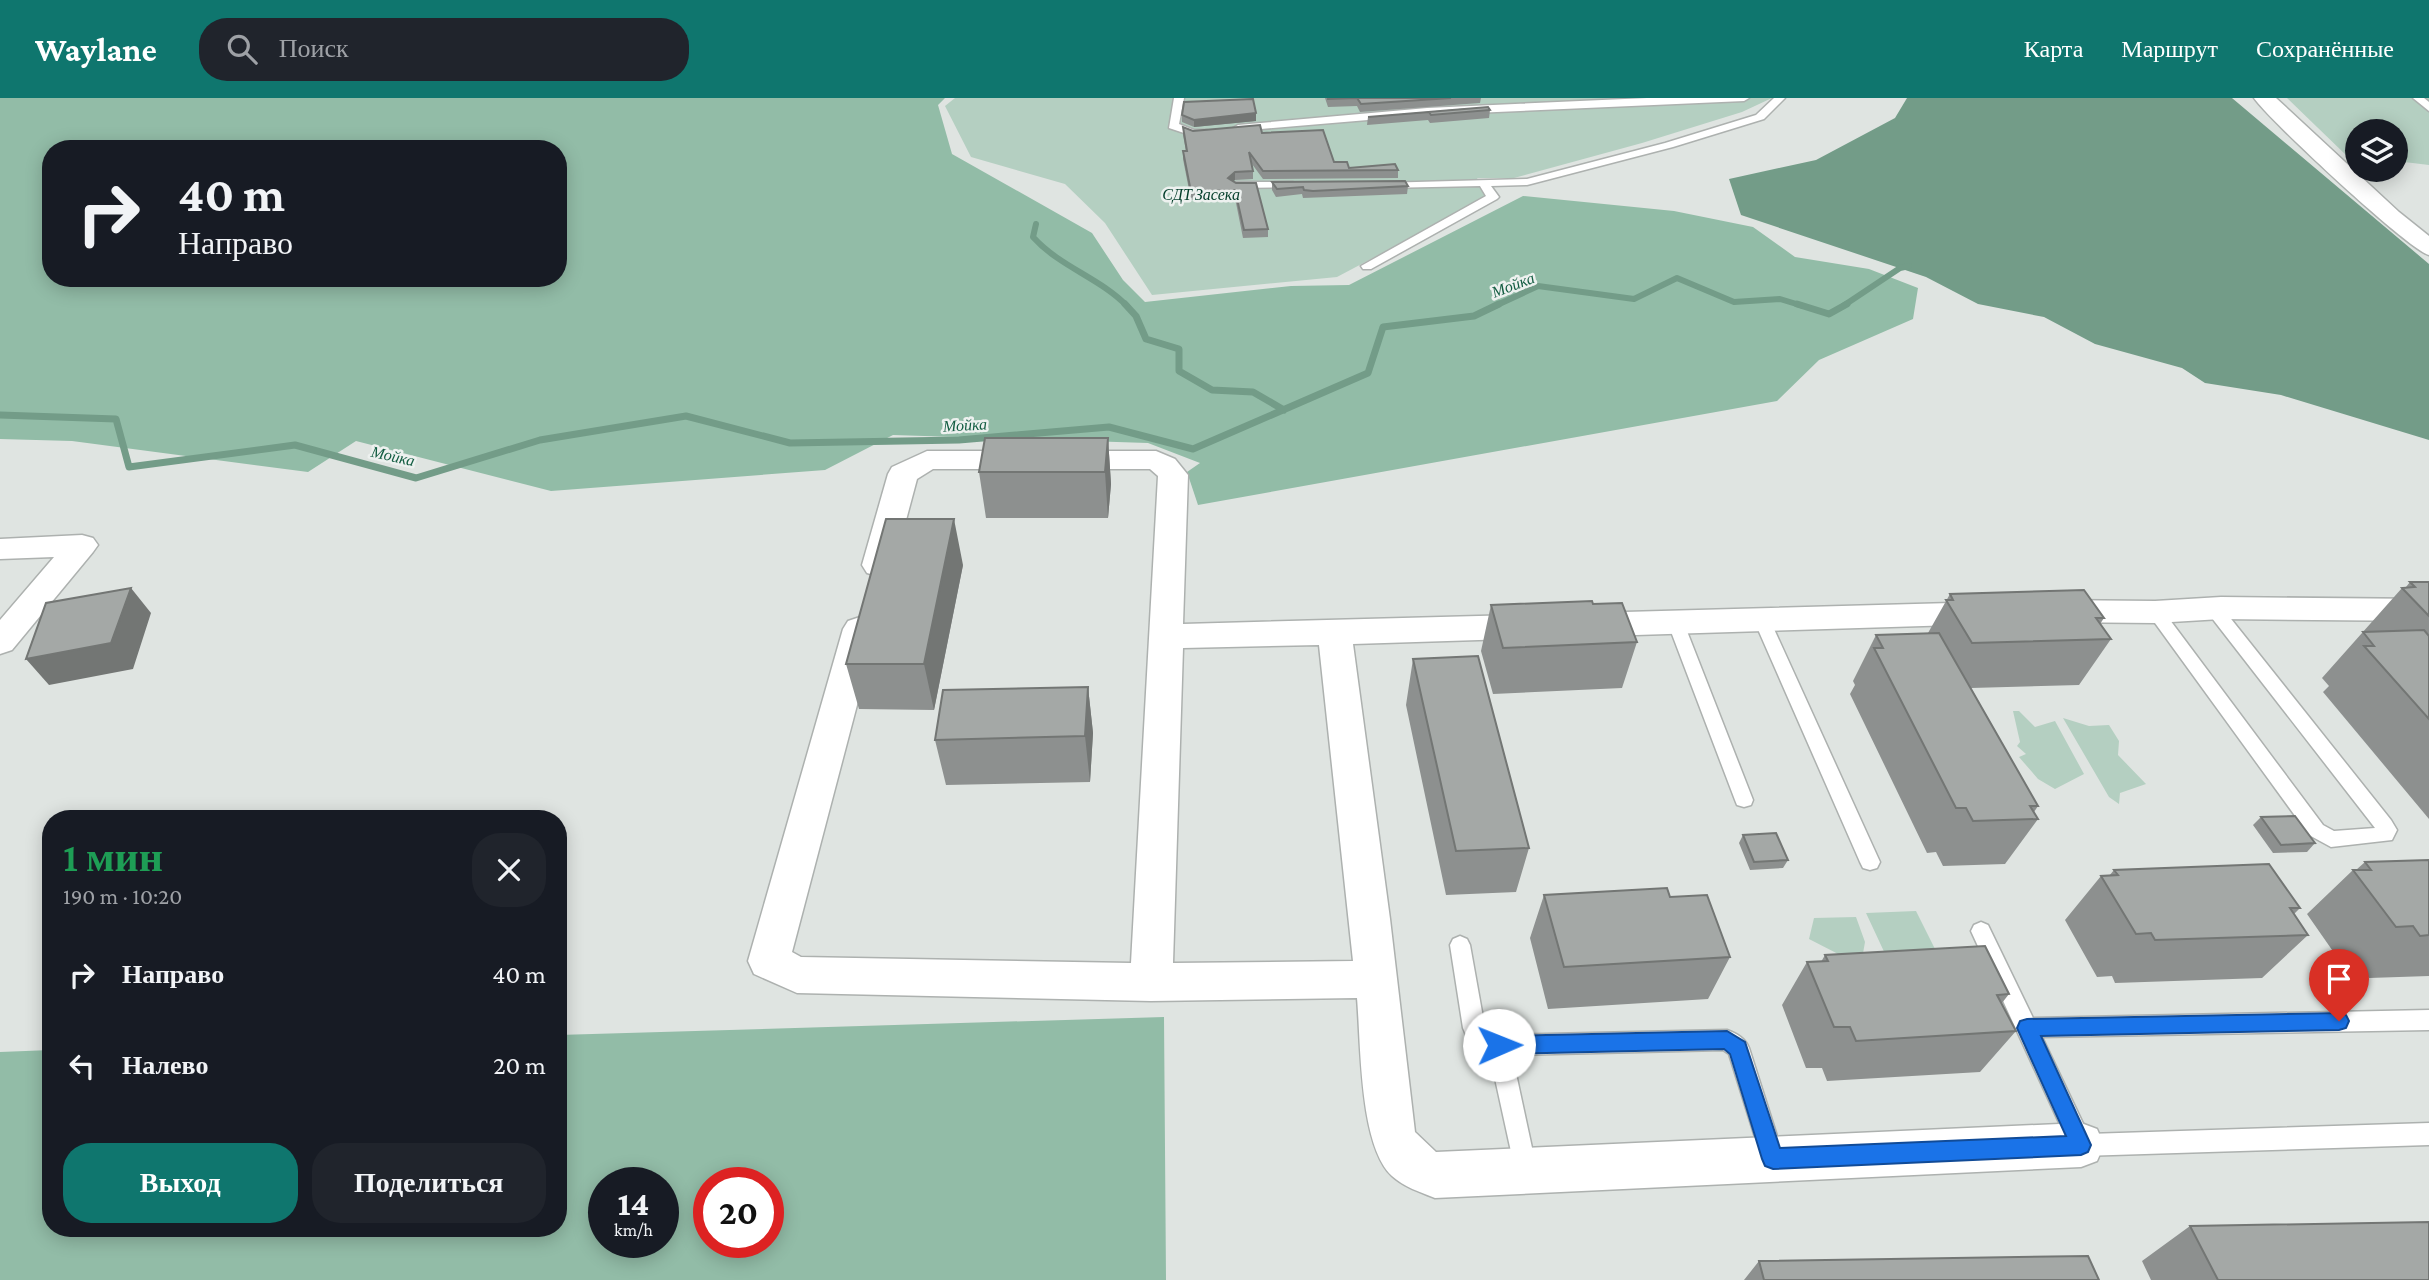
<!DOCTYPE html>
<html lang="ru">
<head>
<meta charset="utf-8">
<style>
  body { margin:0; font-family:"Crimson Pro",serif; background:#20242c; color:#f1f3f6; height:100vh; display:flex; flex-direction:column; font-size:26px; white-space:nowrap }
  * { box-sizing:border-box; margin:0 }
  p { font-size:23px; color:#9ea1a6 }
  .icon { flex:none; width:38px; height:38px; fill:none; stroke:currentColor; stroke-width:2; stroke-linecap:round; stroke-linejoin:round }
  .map { position:relative; flex:1; overflow:hidden }
  .sheet { position:absolute; left:42px; top:712px; width:525px; height:427px; display:flex; flex-direction:column; background:#171b24; border-radius:28px; box-shadow:0 4px 18px #0003 }
  .sheet>* { flex:none }
  .guide { position:absolute; left:42px; top:42px; width:525px; height:147px; border-radius:28px; box-shadow:0 4px 18px #0003; background:#171b24; color:#f1f3f6; overflow:hidden }
  .fabs { position:absolute; left:2345px; top:21px; display:grid; gap:14px }
  .fabs a { display:grid; place-items:center; width:63px; height:63px; border-radius:50%; background:#171b24; box-shadow:0 4px 18px #0003; font-size:35px }
  .speed { position:absolute; left:588px; top:1069px; display:flex; gap:14px; font-size:35px; font-weight:700; text-align:center }
  .speed>* { display:grid; place-content:center; width:91px; height:91px; border-radius:50%; background:#171b24; box-shadow:0 4px 18px #0003; line-height:1 }
  .speed small { font-size:18px; font-weight:400 }
  .speed .limit { border:10px solid #d22; background:#fff; color:#111 }
  .pin { position:absolute; display:grid; place-items:center; width:60px; height:60px; color:#fff; margin:-72px -30px; border-radius:50% 50% 50% 0; rotate:-45deg; box-shadow:0 0 7px #0007 }
  .pin .icon { rotate:45deg }
  .me { position:absolute; width:77px; margin:-38px; rotate:89deg; stroke-linejoin:round; filter:drop-shadow(0 0 5px #0008) }
  .turn { display:flex; align-items:center; gap:24px; height:147px; padding:0 21px; font-size:32px }
  .turn .icon { width:91px; height:91px; stroke-width:2.5 }
  .turn b { display:block; font-size:49px; line-height:60px }
  .round { display:grid; place-items:center; flex:none; width:74px; height:74px; border-radius:28px; background:#20242c }
  .overview { display:flex; align-items:center; justify-content:space-between; height:119px; padding:0 21px }
  h1 { font-size:42px; font-weight:600; line-height:52px; color:#1e9e55 }
  .primary-button { display:flex; gap:14px; margin-top:auto; padding:14px 21px }
  .primary-button a { flex:1; height:80px; border-radius:28px; background:#0f766e; color:#fff; font-size:28px; font-weight:600; line-height:80px; text-align:center }
  .primary-button a+a { background:#20242c; color:#f1f3f6 }
  ul { padding:0; list-style:none }
  li { display:flex; align-items:center; gap:21px; height:91px; padding:0 21px }
  li div { flex:1 }
  li b { display:block; font-size:26px }
  li em { font-style:normal }
  header { display:flex; align-items:center; gap:42px; box-sizing:border-box; height:98px; padding:0 35px; background:#0f766e; color:#fff }
  header strong { font-size:33px }
  nav { display:flex; gap:38px; margin-inline-start:auto; font-size:24px }
  .search { width:490px; height:63px; background:#20242c; display:flex; align-items:center; gap:18px; box-sizing:border-box; padding:0 24px; border-radius:28px; color:#9ea1a6; font-size:26px }
  .map>svg:first-child { display:block }
  .green { fill:#b4cfc1 }
  .forest { fill:#92bca7; fill-rule:evenodd }
  .water { fill:#739c88 }
  .lines { fill:none; stroke-linecap:round; stroke-linejoin:round }
  .stream-far1 { stroke:#739c88; stroke-width:6 }
  .stream { stroke:#739c88; stroke-width:7 }
  .lane-casing { stroke:#adb1af; stroke-width:3 }
  .street-casing { stroke:#adb1af; stroke-width:3 }
  .lane { fill:#fff; fill-rule:evenodd }
  .street { fill:#fff; fill-rule:evenodd }
  .wall { fill:#8d908f }
  .shaded-wall { fill:#737674 }
  .building { fill:#a4a8a6; stroke:#737674; stroke-width:2 }
  .route { fill:#1a73e8; stroke:#114b97; stroke-width:2 }
  .labels { text-anchor:middle; dominant-baseline:central; stroke-width:5; stroke-linejoin:round; paint-order:stroke }
  .far-park-label { font-size:16px; font-style:italic; fill:#023d29; stroke:#edf1ef }
  .far-water-label { font-size:16px; font-style:italic; fill:#135d42; stroke:#edf1ef }
</style>
</head>
<body>
<header>
<strong>Waylane</strong>
<div class="search"><svg class="icon" aria-label="search" viewBox="0 0 24 24"><circle cx="10" cy="10" r="6"/><path d="M15 15l6 6"/></svg>Поиск</div>
<nav><a>Карта</a><a>Маршрут</a><a>Сохранённые</a></nav>
</header>
<div class="map">
<svg width="2429" height="1182" viewBox="0 0 2429 1182">
  <rect width="100%" height="100%" fill="#dfe4e1"/>
  <!-- green -->
  <path class="green" d="M955 0H1772L1742 14 1642 45 1514 80H1477L1488 99 1337 179 1152 197 1105 125 1065 86 971 59 945 8Z
    M2287 0H2429V67L2396 63V33H2357V59L2347 58Z
    M2013 613H2019L2035 629 2055 623 2084 676 2055 691 2038 681 2019 659 2026 656 2017 648 2020 644Z
    M2063 620 2089 628 2109 627 2119 643 2118 657 2146 686 2120 695 2119 706 2109 699Z
    M1916 813 1938 857 1887 860 1866 815Z
    M1856 819 1865 844 1862 861 1846 860 1809 841 1814 820Z"/>
  <!-- forest -->
  <path class="forest" d="M0 0H945L938 7 952 56 1092 135 1123 182 1145 204 1291 188 1349 187 1523 98 1674 113 1753 129 1795 159 1869 171 1918 190 1913 221 1819 262 1777 303 1198 407 1187 374 1200 365 1148 345 893 337 825 372 551 393 356 343 308 374 72 343 0 341ZM51 51H558V180H51Z
    M1164 919 1166 1182H0V954L51 952V1130H558V937ZM604 1085H663V1144H604ZM709 1085H768V1144H709Z"/>
  <!-- water -->
  <path class="water" d="M1907 0H2232L2429 166V342L2281 297 2205 285 2182 270 2095 246 2044 219 1978 206 1926 179 1741 117 1729 81 1816 62 1895 20Z"/>
  <g class="lines">
    <!-- stream-far1 -->
    <path class="stream-far1" d="M1036 126 1033 139C1060 169 1100 180 1127 208
      M1495 208 1538 188 1634 201 1677 180 1734 204 1780 201 1803 208
      M1843 208 1900 170 1909 168"/>
    <!-- stream -->
    <path class="stream" d="M1125 206 1136 218 1146 241 1179 251V273L1212 292 1253 294 1284 312
      M1797 206 1829 216 1847 206
      M0 317 116 321 129 369 295 347 416 380 540 342 686 318 790 345 959 342 1109 329 1193 351 1368 275 1383 229 1474 218 1499 206"/>
    <defs>
      <path id="lane" d="M1174 0H1184L1179 26 1194 32H1207V36L1193 38 1169 30Z
        M1647 0H1749L1744 3 1427 17 1238 33 1233 30 1238 27 1427 10Z
        M1774 0H1785L1764 21 1673 49 1527 87 1491 88 1499 99 1497 101 1371 171H1363L1361 168 1486 98 1480 88 1384 90 1378 87 1380 85 1527 81 1665 45 1756 17Z
        M2413 0H2424L2429 4V13Z
        M1293 84 1299 87 1297 89 1236 90 1230 87 1236 84Z
        M2214 505 2220 507 2391 722 2397 732 2392 742 2331 749 2309 737 2147 514 2155 508 2161 510 2323 727 2334 733 2375 730 2208 515 2206 511 2208 507Z
        M1761 514 1769 520 1880 764 1877 770 1870 772 1863 770 1860 764 1753 520Z
        M1675 517 1683 523 1753 702 1751 707 1744 709 1737 707 1735 702 1667 523Z
        M1981 824 1988 827 2033 920 2429 912V932L2042 939 2088 1036 2429 1025V1047L2081 1058 2073 1055 1971 833 1974 827Z
        M1460 838 1467 841 1470 847 1484 925 1502 937 1727 932C1737 936 1745 940 1749 950L1784 1060 1780 1068 1772 1071 1764 1068 1729 956 1723 952 1512 957 1537 1073 1533 1081 1525 1084 1517 1081 1489 953 1466 937 1463 930 1450 847 1453 841Z"/>
      <path id="street" d="M2254 0H2276L2399 114 2429 138V157C2409 152 2269 22 2254 0Z
        M927 353H1156L1175 361 1188 377 1183 526 1988 504 2000 507 2005 515 2000 523 1988 526 1353 546 1390 821 1415 1034 1436 1054 2081 1025 2097 1031 2104 1047 2097 1063 2081 1069 1435 1100C1420 1094 1404 1089 1392 1078 1359 1047 1361 945 1357 900L1151 903 797 895 754 876 748 863 843 531 848 523 860 519 872 523 877 531 792 854 801 859 1131 865 1158 378 1150 371H933L917 381 894 467 889 475 878 478 867 475 862 467 888 376 892 369ZM1319 547 1353 863 1173 865 1183 550Z
        M82 437 93 440 98 447 93 454 12 552 0 556V522L54 459 0 461V441Z
        M2221 499 2429 501V523L2221 521 2155 525 2051 524 2039 521 2034 513 2039 505 2051 502 2155 503Z"/>
    </defs>
    <!-- lane casing -->
    <use href="#lane" class="lane-casing"/>
    <!-- street casing -->
    <use href="#street" class="street-casing"/>
    <!-- lane -->
    <use href="#lane" class="lane"/>
    <!-- street -->
    <use href="#street" class="street"/>
  </g>
  <!-- wall -->
  <path class="wall" d="M1325 0H1481L1480 5 1360 14 1357 8 1328 9Z
    M1469 10 1490 12 1489 20 1430 25 1428 22 1367 27 1368 19Z
    M1256 15V23L1194 29 1182 24V17Z
    M1183 29 1193 33 1262 35 1349 70 1398 72V80L1263 81 1252 66 1253 73V81L1235 82 1233 83 1268 131V139L1243 140 1235 100 1191 102 1183 61V53H1186L1183 37Z
    M1272 84 1408 88 1407 96 1303 100 1302 96 1276 99 1272 92Z
    M1108 340 1111 386 1108 420H986L979 374Z
    M963 467 934 612 859 611 846 566Z
    M2410 484H2429V721L2323 594 2329 588 2322 580 2402 490 2406 489Z
    M1950 496 2104 520 2100 526 2111 541 2079 587 1971 590 2038 708 2034 714 2038 721 2005 766 1943 768 1936 754 1927 755 1850 596 1855 587 1853 583 1876 537 1928 535Z
    M1593 506 1637 544 1622 590 1493 596 1481 553 1491 507Z
    M1413 561 1529 750 1516 794 1446 797 1406 607Z
    M1088 589 1093 635 1090 684 946 687 935 642Z
    M2261 719 2315 745 2307 754 2273 755 2253 727Z
    M1743 737 1788 762 1783 770 1750 772 1739 745Z
    M2429 762V878L2369 880 2362 871 2346 872 2307 816 2353 772H2356L2365 764Z
    M2114 772 2300 810 2294 816 2308 837 2262 880 2115 885 2112 878 2097 879 2065 822 2101 778H2109Z
    M1544 797 1670 799 1730 859 1708 901 1548 911 1530 840Z
    M1825 857 2009 896 2002 905 2016 933 1980 974 1827 983 1822 970H1806L1782 907 1807 864H1821Z
    M2190 1128 2429 1182H2151L2142 1163Z
    M1759 1163 2099 1182H1744Z"/>
  <!-- shaded-wall -->
  <path class="shaded-wall" d="M1256 15V23L1194 29V22Z
    M1235 74V82L1228 88V80Z
    M1108 340 1111 386 1108 420 1105 374Z
    M954 421 963 467 934 612 924 566Z
    M131 490 151 515 133 571 49 587 26 561Z
    M1088 589 1093 635 1090 684 1085 638Z"/>
  <!-- building -->
  <path class="building" d="M1328 0H1451L1361 6 1357 0 1328 1Z
    M1253 1 1256 15 1194 22 1182 17 1184 4Z
    M1488 9 1490 12 1431 17 1429 14 1368 19Z
    M1260 27 1262 35 1323 32 1334 64H1347L1349 70 1395 66 1398 72 1263 73 1249 54 1253 73 1235 74 1228 80 1236 85H1256L1268 131 1244 132 1235 92 1191 94 1183 53H1187L1183 29 1193 33Z
    M1405 83 1408 88 1313 93 1304 92 1303 89 1277 91 1272 84Z
    M985 340H1108L1105 374H979Z
    M886 421H954L924 566H846Z
    M2410 484H2429V518L2402 490 2415 489Z
    M131 490 111 545 26 561 46 505Z
    M2084 492 2104 520H2096L2111 541 1972 545 1946 502H1953L1950 496Z
    M1592 503 1593 506 1622 505 1637 544 1503 550 1491 507Z
    M2424 532 2429 538V621L2364 548H2374L2363 534Z
    M1939 535 2038 708H2030L2038 721 1973 723 1966 710H1956L1874 550H1883L1876 537Z
    M1478 558 1529 750 1456 753 1413 561Z
    M1088 589 1085 638 935 642 943 592Z
    M2295 718 2315 745 2281 747 2261 719Z
    M1776 735 1788 762 1754 764 1743 737Z
    M2429 762V837L2420 838 2413 828 2396 829 2353 772H2371L2365 764Z
    M2269 766 2300 810H2290L2308 837 2155 842 2151 835 2136 836 2101 778 2118 777 2114 772Z
    M1667 790 1670 799 1707 797 1730 859 1564 869 1544 797Z
    M1985 848 2009 896 1997 897 2016 933 1856 943 1850 929H1834L1807 864 1828 863 1825 857Z
    M2429 1124V1182H2218L2190 1128Z
    M2088 1158 2099 1182H1764L1759 1163Z"/>
  <!-- route -->
  <path class="route" d="M2339 915 2346 917 2349 923 2346 930 2339 932 2041 938 2091 1047 2088 1054 2081 1057 1773 1071 1765 1068 1762 1061 1730 956 1724 951 1499 956 1492 953 1489 947 1492 941 1499 938 1727 933 1745 944 1780 1050 2066 1038 2017 930 2020 923 2027 921Z"/>
  <g class="labels">
    <!-- far-park labels -->
    <g class="far-park-label">
      <text x="1201" y="96">СДТ Засека</text>
    </g>
    <!-- far-water labels -->
    <g class="far-water-label">
      <text transform="translate(1513 187) rotate(-21)">Мойка</text>
      <text transform="translate(965 327) rotate(-3)">Мойка</text>
      <text transform="translate(393 358) rotate(13)">Мойка</text>
    </g>
  </g>
</svg>
<div class="fabs">
<a><svg class="icon" aria-label="layers" viewBox="0 0 24 24"><path d="M12 4l9 5-9 5-9-5zM3 14l9 5 9-5"/></svg></a>
</div>
<div class="speed"><div>14<small>km/h</small></div><div class="limit">20</div></div>
<div class="pin" style="left:2339px;top:923px;background:#d93025"><svg class="icon" aria-label="arrive" viewBox="0 0 24 24"><path d="M6 21V4h12l-3 4 3 4H6"/></svg></div>
<svg class="me" style="left:1499px;top:947px" viewBox="-20 -20 40 40"><circle r="19" fill="#fff"/><path d="M0-13L10 11 0 6-10 11z" fill="#1a73e8"/></svg>
<div class="guide">
<div class="turn"><svg class="icon" aria-label="right" viewBox="0 0 24 24"><path d="M7 20v-9h11M14 6l5 5-5 5"/></svg><div><b>40 m</b>Направо</div></div>
</div>
<section class="sheet">
<div class="overview"><div><h1>1 мин</h1><p>190 m · 10:20</p></div><a class="round"><svg class="icon" aria-label="close" viewBox="0 0 24 24"><path d="M6 6l12 12M18 6L6 18"/></svg></a></div>
<ul>
<li><svg class="icon" aria-label="right" viewBox="0 0 24 24"><path d="M7 20v-9h11M14 6l5 5-5 5"/></svg><div><b>Направо</b></div><em>40 m</em></li>
<li><svg class="icon" aria-label="left" viewBox="0 0 24 24"><path d="M17 20v-9H6M10 6l-5 5 5 5"/></svg><div><b>Налево</b></div><em>20 m</em></li>
</ul>
<div class="primary-button"><a>Выход</a><a>Поделиться</a></div>
</section>
</div>
</body>
</html>
